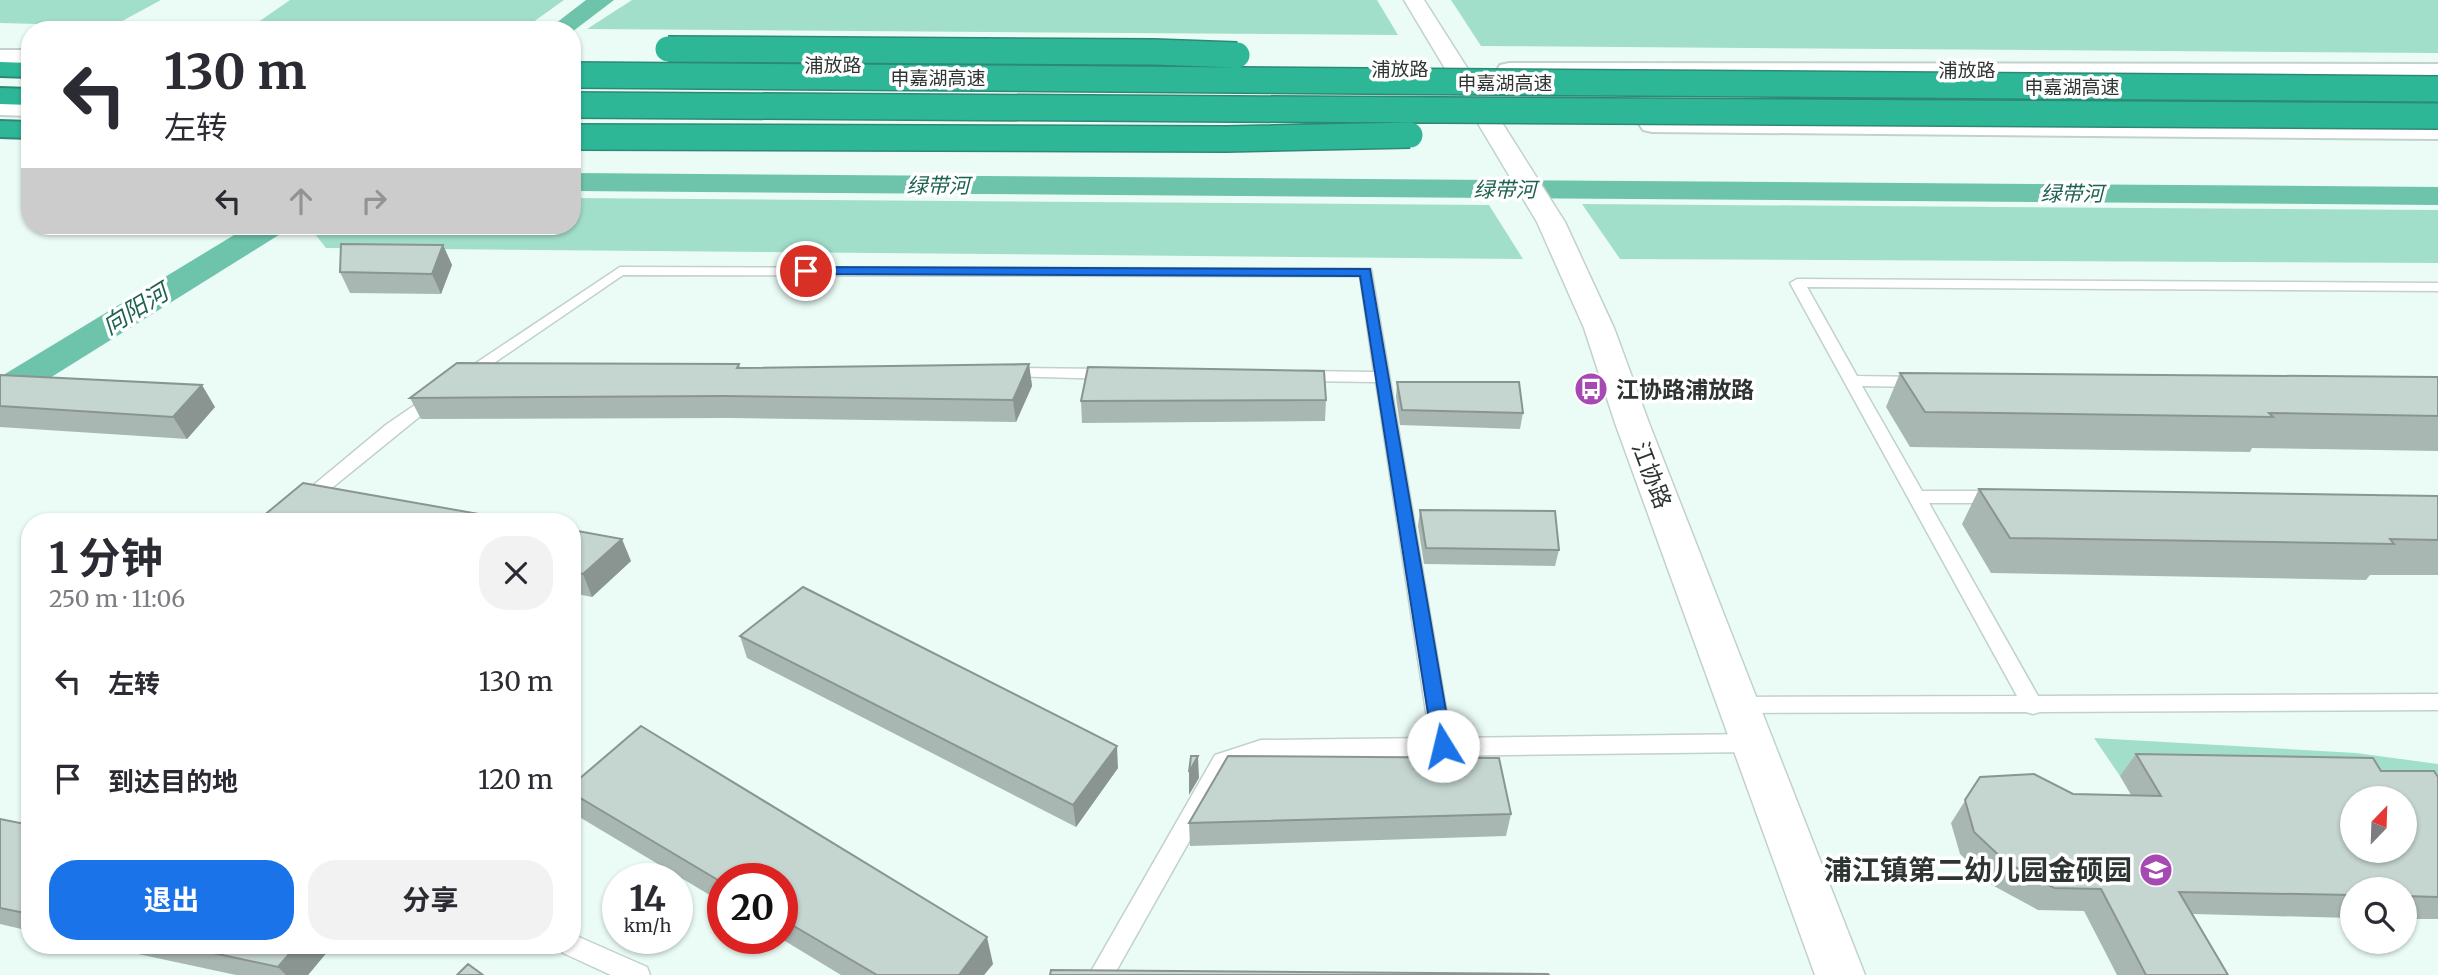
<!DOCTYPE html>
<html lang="zh">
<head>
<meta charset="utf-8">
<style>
  body { margin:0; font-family:Merriweather,"Noto Sans SC",serif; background:#f2f2f3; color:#2b2b33; height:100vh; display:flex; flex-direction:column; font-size:26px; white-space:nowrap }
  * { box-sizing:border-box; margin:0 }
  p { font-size:23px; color:#7c7c81 }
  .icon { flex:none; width:38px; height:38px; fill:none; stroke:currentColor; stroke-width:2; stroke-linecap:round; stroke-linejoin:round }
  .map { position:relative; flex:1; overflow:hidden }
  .side { position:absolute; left:21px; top:513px; width:560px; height:441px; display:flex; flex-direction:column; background:#fff; border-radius:28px; box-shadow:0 2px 5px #0004 }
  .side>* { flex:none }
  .guide { position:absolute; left:21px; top:21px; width:560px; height:214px; border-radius:28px; box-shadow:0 2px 5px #0004; background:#fff; color:#2b2b33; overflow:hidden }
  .needle { width:46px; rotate:23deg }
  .buttons { position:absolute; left:2340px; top:786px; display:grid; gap:14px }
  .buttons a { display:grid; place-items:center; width:77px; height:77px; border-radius:50%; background:#fff; box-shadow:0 2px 5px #0004; font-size:35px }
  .speed { position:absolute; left:602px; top:863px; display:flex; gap:14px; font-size:35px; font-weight:700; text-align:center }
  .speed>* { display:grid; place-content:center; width:91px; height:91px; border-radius:50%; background:#fff; box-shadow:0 2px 5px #0004; line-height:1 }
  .speed small { font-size:18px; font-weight:400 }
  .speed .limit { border:10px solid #d22; background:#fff; color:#111 }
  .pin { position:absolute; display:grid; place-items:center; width:60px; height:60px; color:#fff; margin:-30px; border:4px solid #fff; border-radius:50%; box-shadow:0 2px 7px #0007 }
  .me { position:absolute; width:77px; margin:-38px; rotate:351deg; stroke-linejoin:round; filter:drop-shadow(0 0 5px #0008) }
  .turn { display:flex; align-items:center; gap:24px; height:147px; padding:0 28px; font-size:32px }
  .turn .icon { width:91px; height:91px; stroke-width:2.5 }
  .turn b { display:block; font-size:49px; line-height:60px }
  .lanes { display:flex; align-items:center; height:66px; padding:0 28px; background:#0003; justify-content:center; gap:35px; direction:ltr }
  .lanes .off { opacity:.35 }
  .round { display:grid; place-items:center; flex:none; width:74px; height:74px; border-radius:28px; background:#f2f2f3 }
  .summary { display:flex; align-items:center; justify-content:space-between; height:119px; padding:0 28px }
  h1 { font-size:42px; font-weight:700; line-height:52px }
  .primary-button { display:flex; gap:14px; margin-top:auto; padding:14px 28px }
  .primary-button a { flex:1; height:80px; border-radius:28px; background:#1a73e8; color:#fff; font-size:28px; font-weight:700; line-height:80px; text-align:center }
  .primary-button a+a { background:#f2f2f3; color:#2b2b33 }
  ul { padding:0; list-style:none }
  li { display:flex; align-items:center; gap:21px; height:98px; padding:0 28px }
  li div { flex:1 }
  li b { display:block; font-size:26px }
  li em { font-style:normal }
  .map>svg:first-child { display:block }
  .green { fill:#a2dfcb }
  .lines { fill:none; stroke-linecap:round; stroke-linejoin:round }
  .canal { fill:#6ec4ab; fill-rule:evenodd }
  .lane-casing { stroke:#c1d1cc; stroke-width:3 }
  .street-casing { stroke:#c1d1cc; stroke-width:3 }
  .secondary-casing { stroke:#c1d1cc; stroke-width:4 }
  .highway-casing { stroke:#2e8974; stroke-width:4 }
  .lane { fill:#fff; fill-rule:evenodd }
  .street { fill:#fff; fill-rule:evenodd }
  .secondary { fill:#fff; fill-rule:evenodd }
  .highway { fill:#2eb797; fill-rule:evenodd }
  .highway-bridge-casing { stroke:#2e8974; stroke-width:28; stroke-linecap:butt }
  .highway-bridge { stroke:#2eb797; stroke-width:25 }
  .wall { fill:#a9b7b3 }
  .shaded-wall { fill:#8a9592 }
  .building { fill:#c5d5d0; stroke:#8a9592; stroke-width:2; fill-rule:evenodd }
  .route { fill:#1a73e8; stroke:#114b97; stroke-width:2 }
  .labels { text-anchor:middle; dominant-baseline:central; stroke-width:7; stroke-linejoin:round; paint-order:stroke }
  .far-street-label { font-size:19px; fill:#2e3432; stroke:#fff }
  .far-water-label { font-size:21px; font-style:italic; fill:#1e6251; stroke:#fff }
  .poi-label { font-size:23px; font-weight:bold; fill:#2e3432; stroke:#fff; text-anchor:start }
  .street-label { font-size:23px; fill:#2e3432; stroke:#fff }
  .water-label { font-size:24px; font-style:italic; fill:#1e6251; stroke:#fff }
  .near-poi-label { font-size:28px; font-weight:bold; fill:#2e3432; stroke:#fff; text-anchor:end }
</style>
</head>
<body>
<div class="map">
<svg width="2438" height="975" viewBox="0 0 2438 975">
  <rect width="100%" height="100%" fill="#ebfcf6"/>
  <!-- green -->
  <path class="green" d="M0 0H161L113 26 0 23Z
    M290 0H564L522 30 254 25Z
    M632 0H1377L1398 35 587 29Z
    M1451 0H2438V53L1481 46Z
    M572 198 1489 205 1523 259 326 248 311 229 319 226H572Z
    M1582 204 2438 210V263L1620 259Z
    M2094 738 2356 753 2438 764V811L2412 793 2353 781 2120 776Z"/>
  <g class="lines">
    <!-- canal -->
    <path class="canal" d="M586 0H614L572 32V30H547Z
      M572 173 2438 187V205L572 191Z
      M249 226H287L282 233 13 401 0 404V377Z"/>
    <defs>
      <path id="lane" d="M620 267 1371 269 1451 738 1754 734 1762 737 1765 743 1762 749 1754 752 1261 758 1231 767 1114 975H1089L1215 755 1261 740 1430 738 1376 382 1303 381 1295 376 1303 371 1374 372 1360 276 623 275 469 380 463 382 455 377Z
        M1797 279 2438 283V291L1807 287 1857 376 1918 377 1926 382 1918 387 1862 386 1922 491H1997L2006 497 1997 503H1929L2038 696 2438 694V710L2040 712 2033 714 2026 712 1739 713 1732 711 1729 705 1732 699 1739 697 2017 696 1790 283Z
        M1009 368 1110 369 1118 374 1110 379 1003 376 1001 373 1003 370Z
        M434 392 442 397 440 400 290 522H269L387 424Z
        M572 934 647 967 650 975H611L563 953 560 945H572Z"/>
      <path id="street" d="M1404 0H1424L1565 222 1614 328 1649 423 1865 975H1815L1615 423 1584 328 1537 222Z"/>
      <path id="secondary" d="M0 50H30V64H0Z
        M1509 63 2438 64V78L1509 77 1500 75 1497 70 1500 65Z
        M0 99 30 100V116L0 115Z
        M1652 116 2438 123V139L1652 132 1643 130 1639 124 1643 118Z"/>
      <path id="highway" d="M0 62 30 63V77L0 76Z
        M0 88 30 89V105L0 104Z
        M0 121 30 122V138L0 137Z"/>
    </defs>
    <!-- lane casing -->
    <use href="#lane" class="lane-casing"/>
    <!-- street casing -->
    <use href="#street" class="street-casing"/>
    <!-- secondary casing -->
    <use href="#secondary" class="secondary-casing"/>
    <!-- highway casing -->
    <use href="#highway" class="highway-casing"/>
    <!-- lane -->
    <use href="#lane" class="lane"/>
    <!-- street -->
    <use href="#street" class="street"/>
    <!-- secondary -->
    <use href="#secondary" class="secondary"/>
    <!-- highway -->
    <use href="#highway" class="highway"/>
    <defs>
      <path id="highway-bridge" d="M668 49 1154 52 1237 55
        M572 75 2438 89
        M572 105 2438 116
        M572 137 1226 139 1410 135"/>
    </defs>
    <!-- highway-bridge casing -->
    <use href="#highway-bridge" class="highway-bridge-casing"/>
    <!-- highway-bridge -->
    <use href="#highway-bridge" class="highway-bridge"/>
  </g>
  <!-- wall -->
  <path class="wall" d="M443 245 452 265 441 294 350 293 340 272Z
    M739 364 740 368 1029 364 1032 386 1016 422 729 418 421 419 410 398Z
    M1900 373 2438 377V451L2252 448 2250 452 1910 447 1886 407Z
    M0 375 215 407 187 439 0 427Z
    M1397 382 1523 413 1520 429 1400 425 1396 397Z
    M1326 400 1325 421 1082 423 1081 401Z
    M1979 489 2438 496V575H2370L2366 580 1991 573 1962 524Z
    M1420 510 1559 550 1555 566 1424 564 1418 526Z
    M262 517 524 522H265Z
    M572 530 631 561 592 597 572 593Z
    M740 636 1118 768 1076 827 747 658Z
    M2136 754 2381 771 2438 777V919H2404V889H2352V918L2193 914 2228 975H2117L2084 911 2038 910 1992 885 1960 854 1951 823 1980 777 2073 794 2131 795 2120 776Z
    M572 785 993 964 984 975H841L780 938H782V878H723V903L581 818 572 801Z
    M1511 814 1506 836 1190 846 1189 823Z
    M0 819 30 825V931L0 924Z
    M96 945H333L308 975H236Z"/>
  <!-- shaded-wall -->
  <path class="shaded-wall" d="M443 245 452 265 441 294 432 274Z
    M1029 364 1032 386 1016 422 1013 400Z
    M202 385 215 407 187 439 173 417Z
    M622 539 631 561 592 597 583 574Z
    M1117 746 1118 768 1076 827 1073 805Z
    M1198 756 1199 778 1189 795V772Z
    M987 937 993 964 984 975H959Z
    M297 945H333L308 975H286L278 967Z"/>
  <!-- building -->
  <path class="building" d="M341 244 443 245 432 274 340 272Z
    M457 363 739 364 737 368 1029 364 1013 400 723 396 410 398Z
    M1088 367 1324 371 1326 400 1081 401Z
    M1900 373 2438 377V416L2269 413 2273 417 1925 412Z
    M0 375 202 385 173 417 0 406Z
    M1397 382H1519L1523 413 1402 410Z
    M303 483 524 522H287L262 517Z
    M1979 489 2438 496V540L2390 539 2394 544 2010 538Z
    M1420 510 1555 511 1559 550 1426 548Z
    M572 530 622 539 583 574 572 572Z
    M803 587 1117 746 1073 805 740 636Z
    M641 726 987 937 959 975H877L782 919V878H723V883L572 793V785Z
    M2136 754 2373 758 2381 771H2434L2438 777V897L2404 896V889H2352V895L2179 892 2228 975H2146L2101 889 2054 888 2006 862 1974 832 1965 800 1980 777 2034 774 2073 794 2161 796ZM2352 798H2404V850H2352Z
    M1191 756H1198L1189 772Z
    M1228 756 1499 758 1511 814 1189 823Z
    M0 819 30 825V914L0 908Z
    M176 945H297L278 967Z
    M468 964 483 975H457Z
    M1051 970 1548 974 1549 975H1050Z"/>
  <!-- route -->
  <path class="route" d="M806 267 1370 269 1452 746 1449 752 1443 754 1436 752 1433 746 1360 276 801 274 799 271Z"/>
  <!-- icons -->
  <defs>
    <symbol id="bus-disc" viewBox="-11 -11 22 22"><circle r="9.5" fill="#a649b3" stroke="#fff"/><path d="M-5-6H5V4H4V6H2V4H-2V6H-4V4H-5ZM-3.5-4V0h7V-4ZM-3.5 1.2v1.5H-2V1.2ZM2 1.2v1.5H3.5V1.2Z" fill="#fff"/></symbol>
    <symbol id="school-disc" viewBox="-11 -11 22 22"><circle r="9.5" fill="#a649b3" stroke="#fff"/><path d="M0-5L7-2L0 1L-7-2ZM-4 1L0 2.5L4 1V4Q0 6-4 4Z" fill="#fff"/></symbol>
  </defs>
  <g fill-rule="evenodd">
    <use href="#bus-disc" x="1572" y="370" width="38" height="38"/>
    <use href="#school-disc" x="2137" y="851" width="38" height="38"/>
  </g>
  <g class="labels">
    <!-- far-street labels -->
    <g class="far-street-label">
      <text x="833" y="65">浦放路</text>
      <text x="1400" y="69">浦放路</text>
      <text x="1967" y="70">浦放路</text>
      <text x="938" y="78">申嘉湖高速</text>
      <text x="1505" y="83">申嘉湖高速</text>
      <text x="2072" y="87">申嘉湖高速</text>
    </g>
    <!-- far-water labels -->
    <g class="far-water-label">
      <text x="938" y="185">绿带河</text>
      <text x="1505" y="189">绿带河</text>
      <text x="2072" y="193">绿带河</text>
    </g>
    <!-- poi labels -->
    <g class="poi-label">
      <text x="1616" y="389">江协路浦放路</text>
    </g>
    <!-- street labels -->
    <g class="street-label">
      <text transform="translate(1652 475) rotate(69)">江协路</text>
    </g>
    <!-- water labels -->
    <g class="water-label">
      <text transform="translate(135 309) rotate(-32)">向阳河</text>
    </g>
    <!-- near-poi labels -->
    <g class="near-poi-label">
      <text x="2132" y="870">浦江镇第二幼儿园金硕园</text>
    </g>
  </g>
</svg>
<div class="buttons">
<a><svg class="needle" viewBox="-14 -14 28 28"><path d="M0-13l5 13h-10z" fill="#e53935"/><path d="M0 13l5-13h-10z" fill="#7c7c81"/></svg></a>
<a><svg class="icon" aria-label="search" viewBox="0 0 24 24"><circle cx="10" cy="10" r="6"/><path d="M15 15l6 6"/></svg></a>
</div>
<div class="speed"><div>14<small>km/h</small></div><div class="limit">20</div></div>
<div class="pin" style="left:806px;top:271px;background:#d93025"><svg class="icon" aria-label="arrive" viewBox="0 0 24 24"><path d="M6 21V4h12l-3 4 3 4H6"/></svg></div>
<svg class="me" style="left:1443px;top:746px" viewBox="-20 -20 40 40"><circle r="19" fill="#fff"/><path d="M0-13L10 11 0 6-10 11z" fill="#1a73e8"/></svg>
<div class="guide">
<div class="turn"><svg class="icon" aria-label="left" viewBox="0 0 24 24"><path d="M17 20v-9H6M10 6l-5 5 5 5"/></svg><div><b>130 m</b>左转</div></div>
<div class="lanes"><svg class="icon" aria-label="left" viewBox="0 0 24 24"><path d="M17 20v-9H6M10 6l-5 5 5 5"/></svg><svg class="icon off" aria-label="ahead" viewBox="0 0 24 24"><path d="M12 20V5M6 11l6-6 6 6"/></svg><svg class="icon off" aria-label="right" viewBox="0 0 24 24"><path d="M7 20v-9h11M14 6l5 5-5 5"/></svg></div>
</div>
<section class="side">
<div class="summary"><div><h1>1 分钟</h1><p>250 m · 11:06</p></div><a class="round"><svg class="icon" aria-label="close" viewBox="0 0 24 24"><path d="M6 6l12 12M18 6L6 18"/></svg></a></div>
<ul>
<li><svg class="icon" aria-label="left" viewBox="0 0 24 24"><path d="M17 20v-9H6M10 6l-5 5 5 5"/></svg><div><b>左转</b></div><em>130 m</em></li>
<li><svg class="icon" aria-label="arrive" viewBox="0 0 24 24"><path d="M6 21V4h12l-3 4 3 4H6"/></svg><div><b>到达目的地</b></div><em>120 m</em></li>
</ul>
<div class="primary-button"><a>退出</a><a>分享</a></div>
</section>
</div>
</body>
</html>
